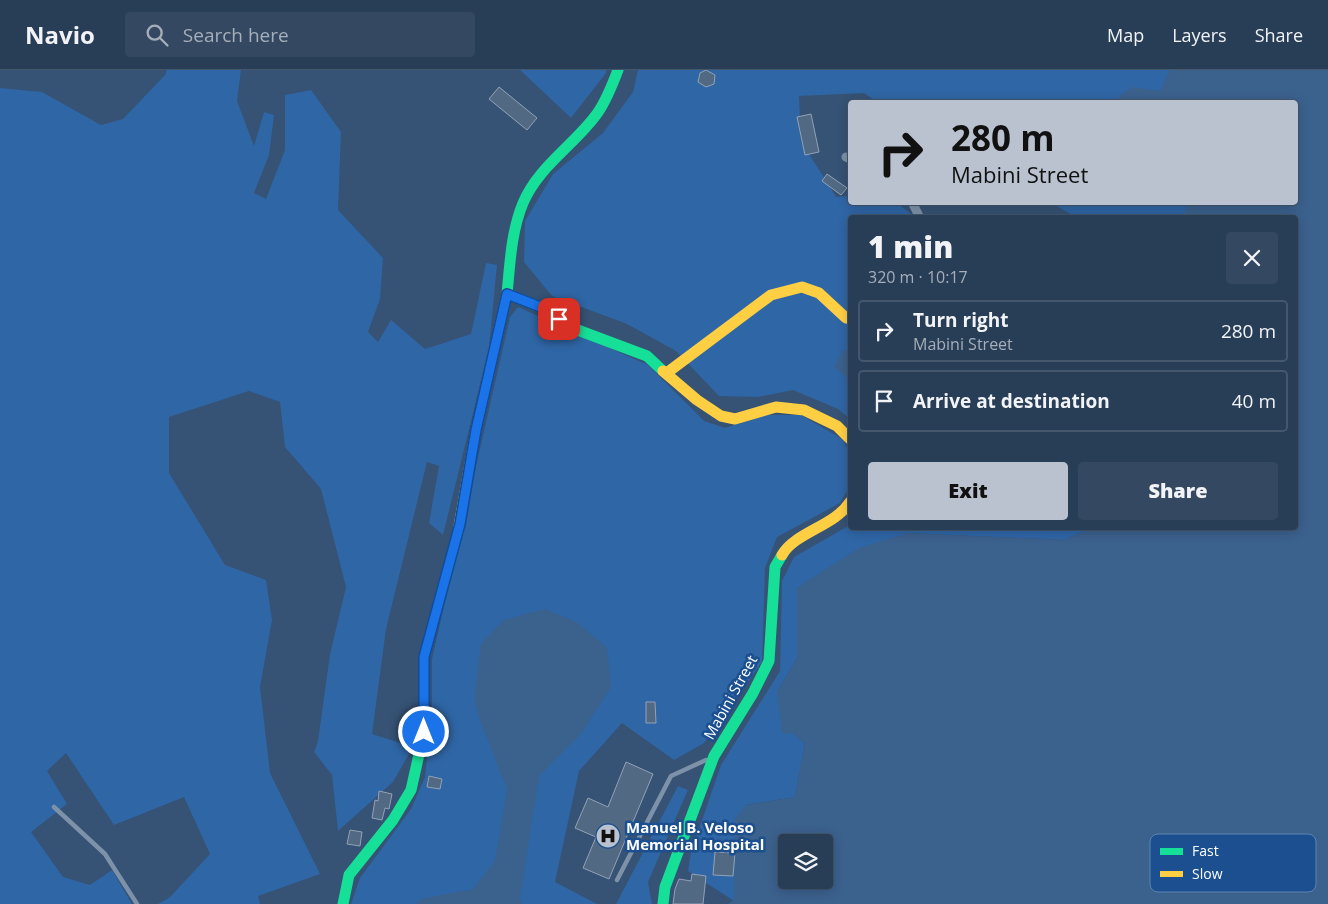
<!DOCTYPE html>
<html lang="en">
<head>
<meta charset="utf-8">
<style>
  body { margin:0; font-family:"Open Sans",sans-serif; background:#344961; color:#f1f3f6; height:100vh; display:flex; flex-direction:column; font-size:19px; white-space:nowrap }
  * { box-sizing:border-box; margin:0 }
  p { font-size:16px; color:#a5aeba }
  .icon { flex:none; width:28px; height:28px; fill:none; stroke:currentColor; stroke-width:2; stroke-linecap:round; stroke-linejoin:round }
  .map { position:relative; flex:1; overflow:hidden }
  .side { position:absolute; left:848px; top:145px; width:450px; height:315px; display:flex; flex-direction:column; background:#283e57; border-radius:5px; box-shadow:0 2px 12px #0003,0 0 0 1px #44576d }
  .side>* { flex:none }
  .top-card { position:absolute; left:848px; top:30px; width:450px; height:105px; border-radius:5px; box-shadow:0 2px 12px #0003,0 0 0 1px #44576d; background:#b9c2ce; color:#111; overflow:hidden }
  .controls { position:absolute; left:778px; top:764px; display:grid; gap:10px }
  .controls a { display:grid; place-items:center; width:55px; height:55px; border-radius:5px; background:#283e57; box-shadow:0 2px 12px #0003,0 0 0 1px #44576d; font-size:25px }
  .pin { position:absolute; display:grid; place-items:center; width:42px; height:42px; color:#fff; margin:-21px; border-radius:10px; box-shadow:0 2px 8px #0006 }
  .me { position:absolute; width:55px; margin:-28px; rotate:0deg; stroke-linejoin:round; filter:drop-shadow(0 0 4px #0008) }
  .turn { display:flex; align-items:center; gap:18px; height:105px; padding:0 20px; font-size:22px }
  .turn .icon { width:65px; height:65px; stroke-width:2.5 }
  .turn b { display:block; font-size:35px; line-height:42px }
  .round { display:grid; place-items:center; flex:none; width:52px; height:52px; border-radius:5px; background:#344961 }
  .headline { display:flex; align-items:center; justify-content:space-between; height:85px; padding:0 20px }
  h1 { font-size:30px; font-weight:800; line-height:38px }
  .button { display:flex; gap:10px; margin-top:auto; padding:10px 20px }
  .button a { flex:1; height:58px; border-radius:5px; background:#b9c2ce; color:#111; font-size:20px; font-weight:800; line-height:58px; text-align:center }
  .button a+a { background:#344961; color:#f1f3f6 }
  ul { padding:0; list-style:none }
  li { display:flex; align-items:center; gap:15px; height:62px; margin:0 10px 8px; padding:0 10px; border:2px solid #44576d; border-radius:5px }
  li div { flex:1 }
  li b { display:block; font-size:19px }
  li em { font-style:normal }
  header { display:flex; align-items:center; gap:30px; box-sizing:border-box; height:70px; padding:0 25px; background:#283e57; border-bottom:1px solid #44576d }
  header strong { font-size:24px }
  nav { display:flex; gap:28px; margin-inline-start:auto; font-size:18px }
  .search { width:350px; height:45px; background:#344961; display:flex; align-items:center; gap:12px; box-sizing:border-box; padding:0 18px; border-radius:5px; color:#a5aeba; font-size:19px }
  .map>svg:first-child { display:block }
  .green { fill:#2f66a5 }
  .water { fill:#3b618d; fill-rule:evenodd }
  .building { fill:#526984; stroke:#92a2b6 }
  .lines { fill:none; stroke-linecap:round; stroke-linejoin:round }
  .lane { stroke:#7d92a8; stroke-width:4.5 }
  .street { stroke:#7d92a8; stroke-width:9 }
  .fast { stroke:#16e098; stroke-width:11 }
  .slow { stroke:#ffcf43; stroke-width:11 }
  .route-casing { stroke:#114b97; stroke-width:12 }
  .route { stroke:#1a73e8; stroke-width:9 }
  .labels { text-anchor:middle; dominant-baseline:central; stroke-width:5; stroke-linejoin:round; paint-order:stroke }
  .street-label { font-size:15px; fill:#fff; stroke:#1b4f8f }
  .poi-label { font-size:15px; font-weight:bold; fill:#fff; stroke:#1b4f8f; text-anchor:start }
  .key { fill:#1b4f8f; stroke:#5f84b1; stroke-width:1 }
  .key-label { font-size:14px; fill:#fff }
</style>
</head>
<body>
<header>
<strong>Navio</strong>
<div class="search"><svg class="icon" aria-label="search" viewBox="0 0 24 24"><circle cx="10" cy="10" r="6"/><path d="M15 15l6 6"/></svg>Search here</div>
<nav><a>Map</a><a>Layers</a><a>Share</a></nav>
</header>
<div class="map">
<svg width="1328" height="834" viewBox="0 0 1328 834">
  <rect width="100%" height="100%" fill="#365274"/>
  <!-- green -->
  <path class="green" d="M167 0H241L237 31 254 76 264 42 274 45 269 85 254 123 266 129 285 80V25L311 20 341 62 338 140 383 188 380 229 368 262 378 272 391 250 425 279 471 264 486 193 497 195 489 278 443 465 429 453 439 396 427 392 386 559 372 664 413 677 393 712 338 761 332 705 314 682 318 671 330 584 346 517 321 419 285 377 280 332 249 321 169 347V403L225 495 266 510 272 550 260 617 270 703 320 804 258 826 260 834H158L170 827 210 784 184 727 114 755 66 683 47 701 67 734 31 762 63 807 90 815 112 800 132 834H0V18L42 22 101 55 123 49 165 5Z
    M520 0H606V3L571 48Z
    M638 0H1328L1295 148 1076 147 1051 133 1295 132V32H877L864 23 799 26 801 71 836 127 850 126V132L897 133 915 147 850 148V349L838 339 793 320 758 327 719 326 676 281 627 254 552 226 524 192 525 151 553 104 603 63 633 22Z
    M518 237 648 295 704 351 725 358 766 345H801L842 369 850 383V416L840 433 777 467 765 498 762 592 704 673 674 690 622 653 579 701 555 812 597 834H351L360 808 411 739 425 707 432 644V589L510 247Z
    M850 455V458H1092L1064 470 908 463 797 518V588L777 622 795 664 805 674 795 727 746 735 734 830 1109 804 734 831 688 801 691 782 721 695 780 601 782 511 794 487Z
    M678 716 688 720 648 812 652 834H616Z"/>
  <!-- water -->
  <path class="water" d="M1170 0H1328V834H728L734 830 735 749 746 735 795 727 805 674 795 664 782 663 777 622 797 588V518L859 478 908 463 1064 470 1092 458H1295V148L1184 147 1187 133 1295 132V32H1118L1119 26 1133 17 1160 21ZM786 772H824V810H786Z
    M843 280 850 281V310L834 297Z
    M545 539 578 553 607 578 611 617 580 665 539 706 520 828 523 834H416L421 829 473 819 495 791 507 719 480 650 474 629 481 574 504 550Z"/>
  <!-- building -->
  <path class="building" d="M706 0 715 5 714 14 706 17 698 12 700 3Z
    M499 17 537 48 527 60 489 29Z
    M811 44 819 82 805 85 797 47Z
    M827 104 847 118 841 125 822 111Z
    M646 632H655L656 653H646Z
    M626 692 653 704 609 809 583 798 596 767 575 758 588 728 608 737Z
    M429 706 442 709 440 719 427 717Z
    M379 721 392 724 389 739 385 738 382 750 372 748 375 730 378 731Z
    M350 760 362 762 360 776 347 774Z
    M715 782 735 783 733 806 713 805Z
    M692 804 706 806 703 834H673L675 819 679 809 691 811Z"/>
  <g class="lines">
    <!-- lane -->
    <path class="lane" d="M54 737 105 784 137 834
      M617 810 671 706 706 690"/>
    <!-- street -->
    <path class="street" d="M846 87 850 89
      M912 132 920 148"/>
    <!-- fast -->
    <path class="fast" d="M618 0C612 15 606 32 596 45 574 75 538 97 523 133 511 162 510 194 507 224L543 238 575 259 647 286 663 301
      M343 834 349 805 393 750 411 720 424 662V587L458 462
      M663 834 665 817 714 686 753 623 769 591 775 497 782 485"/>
    <!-- slow -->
    <path class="slow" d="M663 301 697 330 721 346 735 349 776 337 804 340 837 356 850 369
      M668 302 771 225 802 217 819 223 846 248 850 249
      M458 462 476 360 507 224
      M782 485C795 462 835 456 850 432"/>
  </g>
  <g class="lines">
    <defs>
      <path id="route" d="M424 662V587L460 454 476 360 507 224 543 238 559 249"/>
    </defs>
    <!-- route casing -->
    <use href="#route" class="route-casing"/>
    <!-- route -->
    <use href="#route" class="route"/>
  </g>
  <!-- icons -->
  <defs>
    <symbol id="hospital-disc" viewBox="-11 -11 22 22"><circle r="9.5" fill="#b9c2ce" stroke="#1b4f8f"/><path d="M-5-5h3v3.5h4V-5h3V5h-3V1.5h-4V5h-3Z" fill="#111"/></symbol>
  </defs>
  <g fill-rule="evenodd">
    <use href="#hospital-disc" x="594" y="752" width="28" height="28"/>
  </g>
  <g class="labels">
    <!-- street labels -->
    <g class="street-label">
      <text transform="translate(730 627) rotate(-61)">Mabini Street</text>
    </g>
    <!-- poi labels -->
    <g class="poi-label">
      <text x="626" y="757">Manuel B. Veloso<tspan x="626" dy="17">Memorial Hospital</tspan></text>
    </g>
  </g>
  <!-- legend -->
  <rect x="1150" y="764" width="166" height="58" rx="8" class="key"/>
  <rect x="1160" y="778" width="23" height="7" fill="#16e098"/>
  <rect x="1160" y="801" width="23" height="6" fill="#ffcf43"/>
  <g class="key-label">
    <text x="1192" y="786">Fast</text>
    <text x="1192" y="809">Slow</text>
  </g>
</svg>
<div class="controls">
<a><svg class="icon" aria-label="layers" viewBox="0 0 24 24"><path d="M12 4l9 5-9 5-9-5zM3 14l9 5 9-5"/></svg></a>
</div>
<div class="pin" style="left:559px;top:249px;background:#d93025"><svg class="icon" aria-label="arrive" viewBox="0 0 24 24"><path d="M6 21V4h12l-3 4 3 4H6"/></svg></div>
<svg class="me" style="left:424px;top:662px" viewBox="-20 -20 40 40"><circle r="17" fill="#1a73e8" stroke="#fff" stroke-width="3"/><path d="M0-11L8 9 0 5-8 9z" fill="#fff"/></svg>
<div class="top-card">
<div class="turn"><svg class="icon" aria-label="right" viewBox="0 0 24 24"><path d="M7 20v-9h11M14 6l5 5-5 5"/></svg><div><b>280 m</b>Mabini Street</div></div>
</div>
<section class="side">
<div class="headline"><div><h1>1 min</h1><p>320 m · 10:17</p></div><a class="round"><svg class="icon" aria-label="close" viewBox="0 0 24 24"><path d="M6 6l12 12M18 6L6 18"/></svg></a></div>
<ul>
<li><svg class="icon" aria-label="right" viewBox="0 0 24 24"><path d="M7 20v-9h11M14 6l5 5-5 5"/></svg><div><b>Turn right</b><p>Mabini Street</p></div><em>280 m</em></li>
<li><svg class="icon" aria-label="arrive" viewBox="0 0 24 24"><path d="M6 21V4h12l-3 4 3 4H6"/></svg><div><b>Arrive at destination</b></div><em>40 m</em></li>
</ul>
<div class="button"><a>Exit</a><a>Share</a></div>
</section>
</div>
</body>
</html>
